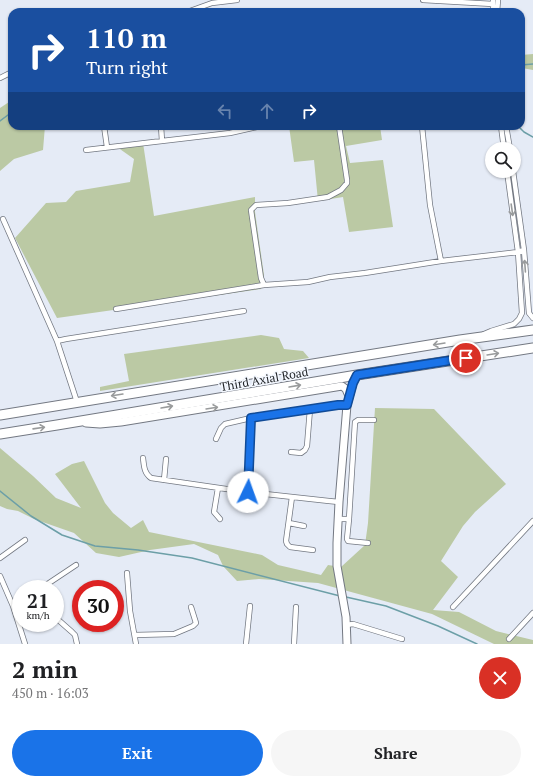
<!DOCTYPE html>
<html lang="en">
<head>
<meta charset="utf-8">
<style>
  body { margin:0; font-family:"PT Serif",serif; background:#f6f6f6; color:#202124; height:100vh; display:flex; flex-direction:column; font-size:15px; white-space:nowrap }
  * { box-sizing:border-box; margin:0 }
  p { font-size:13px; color:#757577 }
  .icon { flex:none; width:22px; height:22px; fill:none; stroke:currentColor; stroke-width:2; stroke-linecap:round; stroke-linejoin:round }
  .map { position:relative; height:644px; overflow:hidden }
  .side { display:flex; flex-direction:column; background:#fff; flex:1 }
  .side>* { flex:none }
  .banner { position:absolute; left:8px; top:8px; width:517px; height:122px; border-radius:12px; box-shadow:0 1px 3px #0004; background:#1a4fa0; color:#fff; overflow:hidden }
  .buttons { position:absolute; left:485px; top:142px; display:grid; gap:8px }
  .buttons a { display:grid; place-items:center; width:36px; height:36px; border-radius:50%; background:#fff; box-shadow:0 1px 3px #0004; font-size:20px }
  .speed { position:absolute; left:12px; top:580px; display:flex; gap:8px; font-size:20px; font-weight:700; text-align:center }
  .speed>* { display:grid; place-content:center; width:52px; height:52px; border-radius:50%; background:#fff; box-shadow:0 1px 3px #0004; line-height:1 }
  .speed small { font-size:10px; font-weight:400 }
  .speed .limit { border:6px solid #d22; background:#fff; color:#111 }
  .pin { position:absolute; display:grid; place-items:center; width:34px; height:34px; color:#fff; margin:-17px; border:2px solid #fff; border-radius:50%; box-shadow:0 1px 4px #0007 }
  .me { position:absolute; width:44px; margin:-22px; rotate:3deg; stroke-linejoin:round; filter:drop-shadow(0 0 3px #0008) }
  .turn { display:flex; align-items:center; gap:14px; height:84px; padding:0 12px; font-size:18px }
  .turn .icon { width:52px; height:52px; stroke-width:2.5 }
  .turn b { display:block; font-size:28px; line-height:34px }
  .lanes { display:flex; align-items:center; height:38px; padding:0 12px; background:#0003; justify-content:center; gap:20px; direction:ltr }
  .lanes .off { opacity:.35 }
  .round { display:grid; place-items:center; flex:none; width:42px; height:42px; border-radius:21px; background:#f6f6f6 }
  .head { display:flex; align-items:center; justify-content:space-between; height:68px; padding:0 12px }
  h1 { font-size:24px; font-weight:600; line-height:30px }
  .button { display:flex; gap:8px; margin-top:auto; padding:8px 12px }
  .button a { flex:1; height:46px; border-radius:24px; background:#1a73e8; color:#fff; font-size:16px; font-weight:600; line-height:46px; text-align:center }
  .button a+a { background:#f6f6f6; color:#202124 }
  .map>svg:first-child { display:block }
  .green { fill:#bbc9a4 }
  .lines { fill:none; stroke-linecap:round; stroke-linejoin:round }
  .stream { stroke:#6c9fa7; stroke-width:1.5 }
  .street-casing { stroke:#737882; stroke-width:6 }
  .secondary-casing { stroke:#737882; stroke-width:9 }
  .highway-casing { stroke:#737882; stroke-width:11 }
  .street { stroke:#fff; stroke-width:4.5 }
  .secondary { stroke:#fff; stroke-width:7 }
  .highway { stroke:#fff; stroke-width:9 }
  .oneway { stroke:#999b9c }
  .route-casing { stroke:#114b97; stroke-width:10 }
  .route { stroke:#1a73e8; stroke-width:7 }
  .labels { text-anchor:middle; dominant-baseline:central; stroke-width:3; stroke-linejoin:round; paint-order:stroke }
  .street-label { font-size:12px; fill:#1d2024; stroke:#f4f8ff }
</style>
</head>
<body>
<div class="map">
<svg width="533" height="644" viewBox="0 0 533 644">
  <rect width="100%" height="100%" fill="#e5ebf6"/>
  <!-- green -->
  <path class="green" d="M533 54V70L522 68 521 69V55Z
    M12 100V126H45L43 150 14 159 0 171V108Z
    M289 126H380L382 140 346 146 350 163 383 160 393 227 349 232 343 197 318 201 314 160 294 162Z
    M143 143 154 216 255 197V212L264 275 261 289 57 318 15 238 46 203 66 202 76 191 130 182 134 159 117 147Z
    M261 335 279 338 284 349 303 351 309 358 100 391V387L129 381 124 354Z
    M375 408 434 409 506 484 475 512 463 526 441 561 458 577 433 610 459 612 496 631 533 640V644H494L432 614 318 583 259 579 237 581 223 566 218 555 194 544 150 550 119 557 96 553 74 533 34 519 18 511 7 509 0 506V448L33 476 56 498 81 508 55 474 72 464 84 461 105 503 113 513 131 528 143 520 149 532 262 555 278 565 321 575 328 565 341 567 365 545 368 523Z"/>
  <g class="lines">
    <!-- stream -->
    <path class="stream" d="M521 65 533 64
      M0 121 12 112
      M518 126 524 132 533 137
      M0 491 31 516 62 535 95 546 138 550 192 558 340 596
      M346 597 386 606 438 626 477 644"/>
    <defs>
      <path id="street" d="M423 0 493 4
        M187 12 212 3 237 0
        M493 12V0
        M497 12 498 0
        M0 78 12 72
        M104 126 107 147
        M339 126 347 180V183L341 190 328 197 288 203 256 205 251 210 261 278 264 285 308 282 330 277 365 273 441 261 518 252 524 250
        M422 126 430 205 441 261
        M501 126 504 149
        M506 126 510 149
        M162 141 230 133 261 126H270
        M86 150 162 141 161 126
        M513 171 524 250 529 313 533 318
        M3 219 57 341 77 402
        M116 309 264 285
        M484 334 491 331 514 324 519 319 522 313 518 252 507 171
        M57 341 66 339 244 311
        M216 439 221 428 225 424 251 418 338 405H347
        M291 452 301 453 305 450 307 446 310 409
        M143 458C144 466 144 473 151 478L247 492 329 501 339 502
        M164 480 166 459
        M218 488 214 512 220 519
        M247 492 251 418
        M292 497 286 541 287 544 290 547 313 550
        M338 519H349L355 422 358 420H374
        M349 519 347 539 348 541 368 543
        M289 523 304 526
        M0 558 25 540
        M127 573 130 611 136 644
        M0 576 13 606 25 644
        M40 589 76 565
        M13 606 21 601
        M453 607 533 521
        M55 617 72 632 75 635 77 644
        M346 625 353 624 402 639
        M135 635 174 634 193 626 196 623 191 607
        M509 639 533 613
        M246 644 250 606
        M294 644 296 607"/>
      <path id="secondary" d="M86 423 100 424 121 422 342 386 346 389 349 396
        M347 644 346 617 337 566V543L339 502 347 405 353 383 357 375"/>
      <path id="highway" d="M0 415 460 340 533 330
        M0 434 57 425 357 375 533 348"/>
    </defs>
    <!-- street casing -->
    <use href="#street" class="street-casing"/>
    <!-- secondary casing -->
    <use href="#secondary" class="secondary-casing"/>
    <!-- highway casing -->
    <use href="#highway" class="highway-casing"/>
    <!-- street -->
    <use href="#street" class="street"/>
    <!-- secondary -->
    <use href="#secondary" class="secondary"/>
    <!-- highway -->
    <use href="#highway" class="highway"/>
  </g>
  <!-- one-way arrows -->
  <defs><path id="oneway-shaft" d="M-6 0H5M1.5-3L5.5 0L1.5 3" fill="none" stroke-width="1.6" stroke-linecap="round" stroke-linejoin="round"/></defs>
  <g class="oneway">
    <use href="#oneway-shaft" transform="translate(512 210) rotate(82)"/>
    <use href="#oneway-shaft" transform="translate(525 266) rotate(-94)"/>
    <use href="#oneway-shaft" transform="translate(439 344) rotate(171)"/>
    <use href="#oneway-shaft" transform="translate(493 354) rotate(-9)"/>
    <use href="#oneway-shaft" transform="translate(295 386) rotate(-10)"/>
    <use href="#oneway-shaft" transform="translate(117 395) rotate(171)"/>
    <use href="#oneway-shaft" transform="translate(167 407) rotate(-10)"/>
    <use href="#oneway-shaft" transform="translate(212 408) rotate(-9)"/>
    <use href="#oneway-shaft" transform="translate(39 428) rotate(-8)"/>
  </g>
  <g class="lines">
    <defs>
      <path id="route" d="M248 492 251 418 338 405H347L353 383 357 375 466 358"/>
    </defs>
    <!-- route casing -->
    <use href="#route" class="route-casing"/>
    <!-- route -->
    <use href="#route" class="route"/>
  </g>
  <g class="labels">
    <!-- street labels -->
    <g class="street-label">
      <text transform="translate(264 379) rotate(-10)">Third Axial Road</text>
    </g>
  </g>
</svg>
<div class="buttons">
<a><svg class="icon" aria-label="search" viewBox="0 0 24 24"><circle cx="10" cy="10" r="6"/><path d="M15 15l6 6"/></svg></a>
</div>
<div class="speed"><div>21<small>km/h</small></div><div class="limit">30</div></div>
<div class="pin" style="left:466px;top:358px;background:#d93025"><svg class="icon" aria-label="arrive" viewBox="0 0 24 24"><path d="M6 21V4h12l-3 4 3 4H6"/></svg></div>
<svg class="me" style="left:248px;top:492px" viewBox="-20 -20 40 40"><circle r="19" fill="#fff"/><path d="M0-13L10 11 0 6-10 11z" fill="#1a73e8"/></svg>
<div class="banner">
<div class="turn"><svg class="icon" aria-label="right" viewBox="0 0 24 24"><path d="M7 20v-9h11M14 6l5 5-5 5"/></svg><div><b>110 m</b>Turn right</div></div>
<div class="lanes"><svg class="icon off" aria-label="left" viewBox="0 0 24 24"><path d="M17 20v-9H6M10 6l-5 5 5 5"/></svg><svg class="icon off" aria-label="ahead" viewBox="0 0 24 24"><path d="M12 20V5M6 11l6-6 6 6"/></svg><svg class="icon" aria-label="right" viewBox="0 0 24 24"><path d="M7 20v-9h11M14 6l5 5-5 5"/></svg></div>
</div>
</div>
<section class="side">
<div class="head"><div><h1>2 min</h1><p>450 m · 16:03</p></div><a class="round" style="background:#d93025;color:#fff"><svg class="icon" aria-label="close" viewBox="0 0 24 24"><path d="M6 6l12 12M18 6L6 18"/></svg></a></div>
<div class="button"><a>Exit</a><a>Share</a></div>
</section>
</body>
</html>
